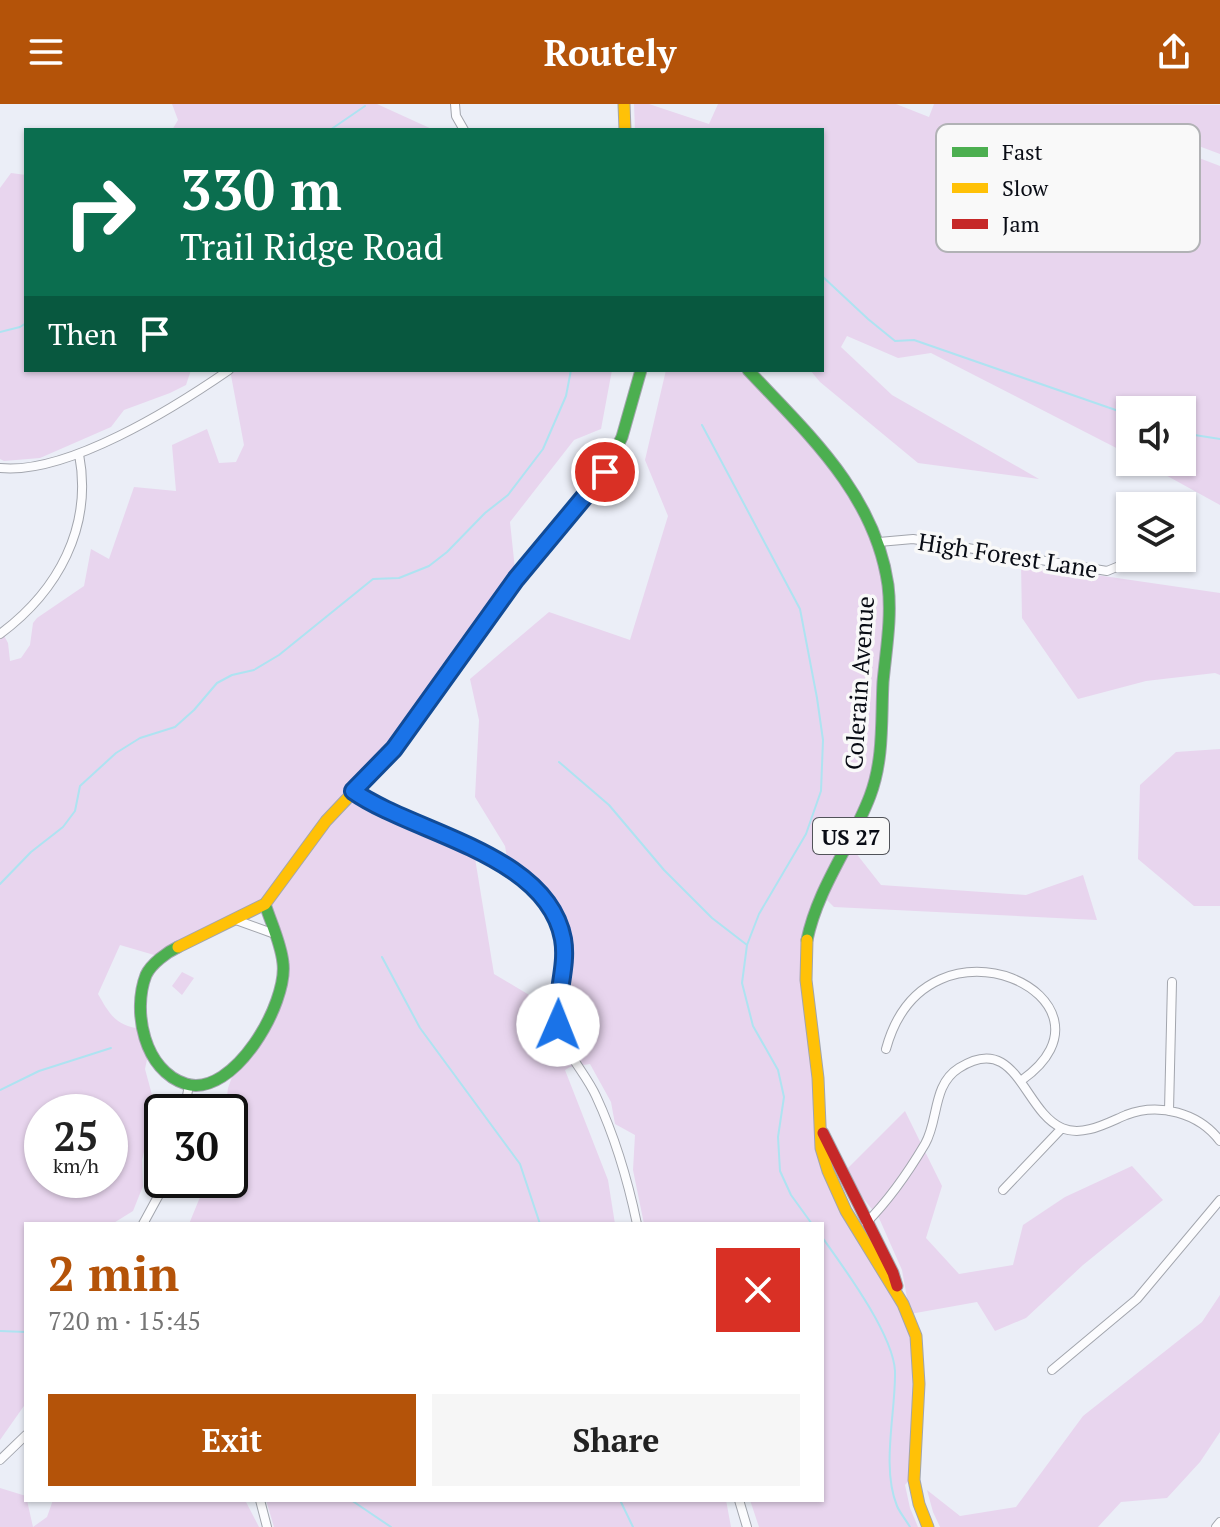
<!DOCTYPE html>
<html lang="en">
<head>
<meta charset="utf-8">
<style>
  body { margin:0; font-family:"PT Serif",serif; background:#f6f6f6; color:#222; height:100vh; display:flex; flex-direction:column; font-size:30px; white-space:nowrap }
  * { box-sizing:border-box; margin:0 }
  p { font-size:26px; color:#767676 }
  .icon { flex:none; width:44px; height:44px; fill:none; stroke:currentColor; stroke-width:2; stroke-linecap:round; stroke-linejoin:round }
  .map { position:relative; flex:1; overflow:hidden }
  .details { position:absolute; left:24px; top:1118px; width:800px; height:280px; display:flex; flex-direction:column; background:#fff; border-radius:0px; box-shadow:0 2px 6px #0004 }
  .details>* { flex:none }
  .banner { position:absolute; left:24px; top:24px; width:800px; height:244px; border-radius:0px; box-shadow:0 2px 6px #0004; background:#0b6e4f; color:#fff; overflow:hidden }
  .controls { position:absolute; left:1116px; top:292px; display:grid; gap:16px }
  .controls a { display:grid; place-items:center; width:80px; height:80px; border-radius:0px; background:#fff; box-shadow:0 2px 6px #0004; font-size:40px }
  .speed { position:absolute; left:24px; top:990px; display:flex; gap:16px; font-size:40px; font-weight:700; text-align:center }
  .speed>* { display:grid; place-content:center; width:104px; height:104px; border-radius:50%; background:#fff; box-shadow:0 2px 6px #0004; line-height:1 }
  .speed small { font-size:20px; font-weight:400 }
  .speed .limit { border:4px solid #111; border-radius:12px; background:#fff; color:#111 }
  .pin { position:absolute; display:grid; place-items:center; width:68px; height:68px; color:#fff; margin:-34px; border:4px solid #fff; border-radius:50%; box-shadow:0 2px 8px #0007 }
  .me { position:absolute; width:88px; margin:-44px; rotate:1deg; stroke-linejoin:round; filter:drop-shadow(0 0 6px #0008) }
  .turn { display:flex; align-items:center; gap:28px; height:168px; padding:0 24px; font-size:36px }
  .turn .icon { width:104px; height:104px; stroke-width:2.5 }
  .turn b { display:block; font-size:56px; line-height:68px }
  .then { display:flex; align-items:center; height:76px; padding:0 24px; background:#0003; gap:16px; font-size:30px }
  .round { display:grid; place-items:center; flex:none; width:84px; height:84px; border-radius:0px; background:#f6f6f6 }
  .head { display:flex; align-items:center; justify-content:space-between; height:136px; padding:0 24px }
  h1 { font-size:48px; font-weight:700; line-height:60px; color:#b45309 }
  .cta { display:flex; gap:16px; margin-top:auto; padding:16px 24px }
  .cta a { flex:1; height:92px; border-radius:0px; background:#b45309; color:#fff; font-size:32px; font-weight:700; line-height:92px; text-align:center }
  .cta a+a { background:#f6f6f6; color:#222 }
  header { display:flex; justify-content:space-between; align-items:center; height:104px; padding:0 24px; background:#b45309; color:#fff; font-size:36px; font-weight:700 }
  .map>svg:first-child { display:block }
  .green { fill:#e8d5ee; fill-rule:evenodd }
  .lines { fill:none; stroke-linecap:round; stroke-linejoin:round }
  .stream { stroke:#aee3f1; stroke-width:2 }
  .street-casing { stroke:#a2a5ad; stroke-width:10 }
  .fast-casing { stroke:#a2a5ad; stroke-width:13 }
  .slow-casing { stroke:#a2a5ad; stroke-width:13 }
  .jam-casing { stroke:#a2a5ad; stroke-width:13 }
  .street { stroke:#fcfcfe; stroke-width:8 }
  .fast { stroke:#4caf50; stroke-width:11 }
  .slow { stroke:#ffc107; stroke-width:11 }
  .jam { stroke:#c62828; stroke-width:11 }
  .route-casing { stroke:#114b97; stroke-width:20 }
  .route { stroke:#1a73e8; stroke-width:14 }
  .labels { text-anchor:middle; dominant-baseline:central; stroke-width:7; stroke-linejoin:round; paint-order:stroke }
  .shield { fill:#f9f9f9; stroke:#515359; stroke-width:2 }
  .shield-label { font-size:22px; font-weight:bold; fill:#090c15 }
  .street-label { font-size:24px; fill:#090c15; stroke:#f9f9f9 }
  .key { fill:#f9f9f9; stroke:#b1b2b5; stroke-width:2 }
  .key-label { font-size:22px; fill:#090c15 }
</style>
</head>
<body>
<header><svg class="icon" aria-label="menu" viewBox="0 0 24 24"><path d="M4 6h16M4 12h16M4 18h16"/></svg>Routely<svg class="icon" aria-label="share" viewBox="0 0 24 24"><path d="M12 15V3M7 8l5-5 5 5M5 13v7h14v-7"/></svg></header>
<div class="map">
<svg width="1220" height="1423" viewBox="0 0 1220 1423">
  <rect width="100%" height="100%" fill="#ebeef7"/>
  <!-- green -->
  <path class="green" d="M172 0H377L434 26H172L178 16Z
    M634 0H649L709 20 718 0H896L929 13 934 0 1220 1V50L1172 32 1178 46 1220 62V401L1142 358H1182V306H1130V351L931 249 898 254 847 232 841 243 892 291 1039 375 918 359 820 278 810 266H822V26H635Z
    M11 69 26 71V266H191L186 281 170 289 124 306 111 323 40 354 4 357 0 355V84Z
    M230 266H612L601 325 574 336 510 418 516 475 444 574 354 687 473 742 494 870 556 907 563 854 555 811 509 765 505 742 475 693 479 616 470 575 549 508 630 536 668 412 645 356 666 266H748L853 383 888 484 874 680 848 739 881 781 1026 791 1083 771 1097 816 834 803 821 790 808 828 827 1065 909 1205 902 1166 879 1114 843 1069 905 1007 942 1082 926 1134 959 1170 1013 1161 1023 1121 1065 1093 1132 1062 1163 1096 1083 1161 1026 1214 995 1227 977 1198 910 1210 915 1228 914 1371 905 1381 910 1404 918 1423H759L750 1396H822V1120H644L633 1066 635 1031 615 1020 611 998 590 960 570 963 565 966 608 1076 615 1120H189L207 1076H230V1008H225L228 984 236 962 253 942 283 872 265 801 161 853 120 841 98 890C110 911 116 922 142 925L149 946 145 965 155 1002 142 1056 143 1082 133 1107 112 1120H26V1299L0 1336V530L2 528 8 539 10 557 21 554 30 541 33 519 37 514 84 482 91 445 109 455 134 383 176 387 172 341 207 325 219 359 236 358 244 341ZM42 1008H110V1076H42Z
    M1021 460 1220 489V571L1215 569 1146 577 1078 595 1022 514Z
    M1220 645V802H1194L1138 755 1140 681 1176 648Z
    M182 868 194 874 182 891 172 882Z
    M1220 1191V1328L1200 1358 1167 1394 1121 1398 1098 1423H940L933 1408 927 1386 960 1412 1016 1403 1083 1312 1202 1218Z
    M0 1384 26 1392 33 1423 47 1413 53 1396H245L259 1423H0Z
    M266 1396H726L731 1423H274Z"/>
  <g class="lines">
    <!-- stream -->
    <path class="stream" d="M330 26 365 2
      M822 172 868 215 895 237 914 236 1130 311
      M0 228 20 223 26 219
      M702 321 800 505 817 594 823 636 821 687 806 730 759 810 747 841 742 879 753 922 778 966 784 993 778 1033 780 1067 791 1091 812 1120
      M1182 329 1220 335
      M559 658 609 701 664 766 712 814 747 841
      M0 780 31 748 63 723 75 707 80 682 116 649 140 634 175 623 194 606 217 579 232 571 254 566 279 551 373 475 399 474 429 462 447 448 485 409 508 391 543 345 566 292 571 266
      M382 853 420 924 520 1060 540 1120
      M0 986 39 967 111 944
      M822 1133C844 1164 893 1230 895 1267 896 1307 881 1363 897 1402 900 1409 906 1416 910 1423
      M0 1227 26 1228
      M351 1396 391 1423
      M620 1396 633 1423"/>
    <defs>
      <path id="street" d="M455 0 456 12 464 26
        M0 364C67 371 174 304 229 266
        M879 438 913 435 1107 467 1124 460 1130 450
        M0 530C58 487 93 423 79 350
        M353 687C372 700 393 707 414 716 458 735 504 755 539 790 583 833 548 874 559 923 565 950 585 968 596 992 615 1033 628 1077 637 1120
        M236 816 272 829
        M886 945C927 795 1135 896 1022 976
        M1169 1007 1172 878
        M184 1008 189 981
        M1003 1086 1062 1024
        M866 1119C889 1096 909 1067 925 1040 939 1016 932 981 959 964 1017 927 1023 1007 1062 1024 1083 1033 1107 1019 1126 1011 1159 998 1199 1009 1220 1037
        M143 1120 167 1076
        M1052 1266 1137 1195 1220 1096
        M0 1356 26 1331
        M260 1396 267 1423
        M739 1396 747 1423
        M1216 1423 1220 1418"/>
      <path id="fast" d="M748 266C807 329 875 390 888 481 892 513 886 546 883 578 881 616 884 655 870 692 851 742 818 783 807 836
        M552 431 605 368 622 333 641 266
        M178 843C167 848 151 860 146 871 132 907 144 967 186 980 234 994 288 899 283 859 281 839 271 819 265 800"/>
      <path id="slow" d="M624 0 625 26
        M807 836 806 876 818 974 821 1044 828 1067 846 1107 903 1200 916 1232 919 1280 914 1376 919 1400 928 1423
        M178 843 265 800 326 717 394 645 516 475 552 431"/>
      <path id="jam" d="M823 1029 893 1169 897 1182"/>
    </defs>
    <!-- street casing -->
    <use href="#street" class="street-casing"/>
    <!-- fast casing -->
    <use href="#fast" class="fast-casing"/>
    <!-- slow casing -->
    <use href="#slow" class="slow-casing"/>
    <!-- jam casing -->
    <use href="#jam" class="jam-casing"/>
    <!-- street -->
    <use href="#street" class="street"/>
    <!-- fast -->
    <use href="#fast" class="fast"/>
    <!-- slow -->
    <use href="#slow" class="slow"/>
    <!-- jam -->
    <use href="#jam" class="jam"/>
  </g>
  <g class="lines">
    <defs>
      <path id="route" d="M558 921C555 892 568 863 563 835 547 749 412 729 353 687L394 645 516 475 605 368"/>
    </defs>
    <!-- route casing -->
    <use href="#route" class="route-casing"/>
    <!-- route -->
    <use href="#route" class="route"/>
  </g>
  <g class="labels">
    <!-- shield labels -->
    <rect class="shield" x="813" y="714" width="76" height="36" rx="6"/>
    <g class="shield-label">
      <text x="851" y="732">US 27</text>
    </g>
    <!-- street labels -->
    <g class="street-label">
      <text transform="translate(1008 451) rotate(9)">High Forest Lane</text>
      <text transform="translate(859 579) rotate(-86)">Colerain Avenue</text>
    </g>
  </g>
  <!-- legend -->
  <rect x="936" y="20" width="264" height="128" rx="12" class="key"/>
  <rect x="952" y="43" width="36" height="10" fill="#4caf50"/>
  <rect x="952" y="79" width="36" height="10" fill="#ffc107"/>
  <rect x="952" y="115" width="36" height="10" fill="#c62828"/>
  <g class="key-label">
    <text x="1002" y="56">Fast</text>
    <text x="1002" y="92">Slow</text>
    <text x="1002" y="128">Jam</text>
  </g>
</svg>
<div class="controls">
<a><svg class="icon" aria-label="sound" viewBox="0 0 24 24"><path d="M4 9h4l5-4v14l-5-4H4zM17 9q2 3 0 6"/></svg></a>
<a><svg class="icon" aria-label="layers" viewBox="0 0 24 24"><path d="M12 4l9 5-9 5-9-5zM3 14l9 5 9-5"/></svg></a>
</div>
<div class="speed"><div>25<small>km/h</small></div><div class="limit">30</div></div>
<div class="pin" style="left:605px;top:368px;background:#d93025"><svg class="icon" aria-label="arrive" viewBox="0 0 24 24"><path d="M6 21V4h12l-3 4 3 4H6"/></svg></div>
<svg class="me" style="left:558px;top:921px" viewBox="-20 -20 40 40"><circle r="19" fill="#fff"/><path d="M0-13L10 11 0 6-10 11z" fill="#1a73e8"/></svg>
<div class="banner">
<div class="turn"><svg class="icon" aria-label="right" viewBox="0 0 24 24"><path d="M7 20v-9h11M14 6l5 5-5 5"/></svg><div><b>330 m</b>Trail Ridge Road</div></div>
<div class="then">Then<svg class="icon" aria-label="arrive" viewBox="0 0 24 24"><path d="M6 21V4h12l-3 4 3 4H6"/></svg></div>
</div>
<section class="details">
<div class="head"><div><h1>2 min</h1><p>720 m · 15:45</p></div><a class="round" style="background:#d93025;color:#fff"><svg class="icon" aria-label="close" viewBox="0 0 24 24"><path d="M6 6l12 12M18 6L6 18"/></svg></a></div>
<div class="cta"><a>Exit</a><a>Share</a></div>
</section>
</div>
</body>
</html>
